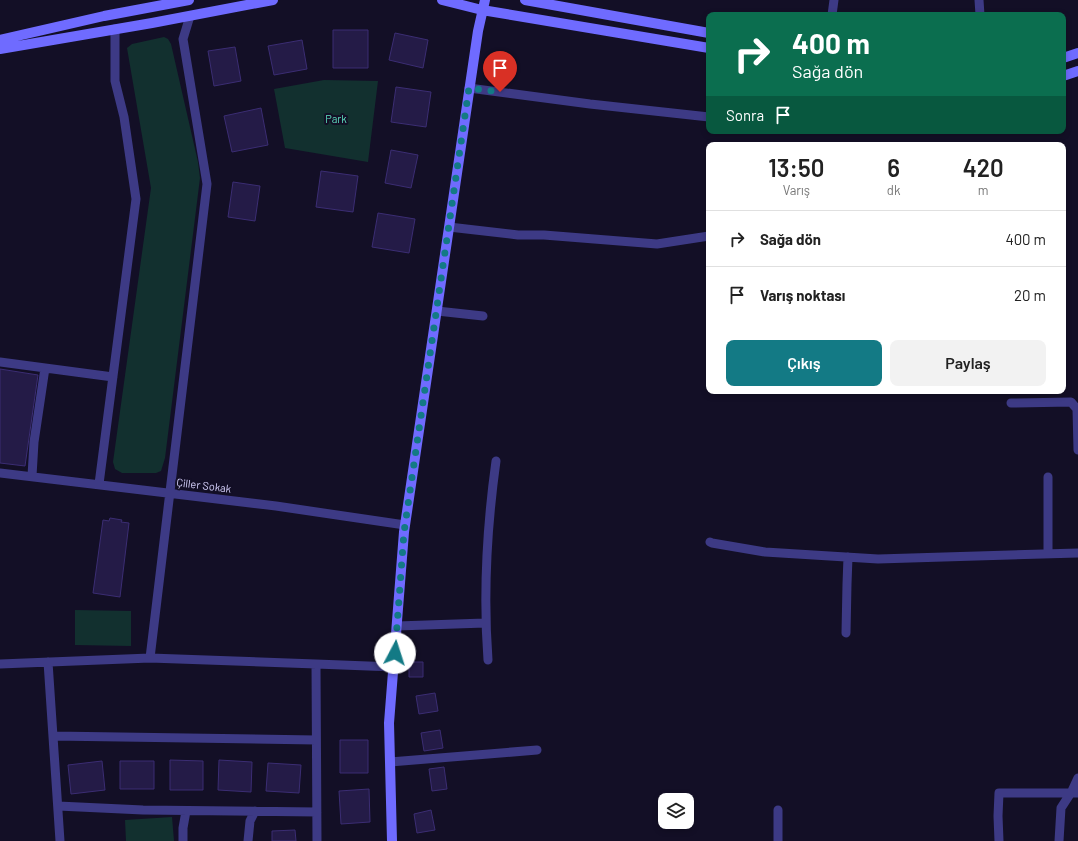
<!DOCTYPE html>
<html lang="tr">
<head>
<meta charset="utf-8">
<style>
  body { margin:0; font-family:Barlow,sans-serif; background:#f2f2f2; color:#222; height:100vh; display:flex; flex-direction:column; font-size:15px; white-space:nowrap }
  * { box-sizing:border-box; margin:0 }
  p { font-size:13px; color:#767676 }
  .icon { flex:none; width:22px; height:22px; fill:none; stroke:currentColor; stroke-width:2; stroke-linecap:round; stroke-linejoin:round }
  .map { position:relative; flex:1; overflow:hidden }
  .details { position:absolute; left:706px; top:142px; width:360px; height:252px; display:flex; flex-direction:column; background:#fff; border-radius:8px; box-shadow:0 2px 6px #0003 }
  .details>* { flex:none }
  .guide { position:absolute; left:706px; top:12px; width:360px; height:122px; border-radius:8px; box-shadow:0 2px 6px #0003; background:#0b6e4f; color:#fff; overflow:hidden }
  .fabs { position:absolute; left:658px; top:793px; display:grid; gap:8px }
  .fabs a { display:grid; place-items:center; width:36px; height:36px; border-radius:8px; background:#fff; box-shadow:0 2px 6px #0003; font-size:20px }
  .pin { position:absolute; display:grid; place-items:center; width:34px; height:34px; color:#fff; margin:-41px -17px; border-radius:50% 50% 50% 0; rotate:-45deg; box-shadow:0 0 4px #0007 }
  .pin .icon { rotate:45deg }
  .me { position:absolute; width:44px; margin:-22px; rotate:5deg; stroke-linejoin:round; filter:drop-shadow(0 0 3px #0008) }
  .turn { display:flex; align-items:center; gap:14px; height:84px; padding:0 20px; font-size:18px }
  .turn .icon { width:52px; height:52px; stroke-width:2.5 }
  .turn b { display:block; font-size:28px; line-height:34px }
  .then { display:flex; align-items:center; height:38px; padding:0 20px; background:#0003; gap:8px; font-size:15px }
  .eta { display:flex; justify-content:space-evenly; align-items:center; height:68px; text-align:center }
  .eta b { font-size:24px; font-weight:600; line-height:28px }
  .primary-button { display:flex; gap:8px; margin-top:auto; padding:8px 20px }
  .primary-button a { flex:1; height:46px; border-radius:8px; background:#137a85; color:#fff; font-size:16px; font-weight:600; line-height:46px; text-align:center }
  .primary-button a+a { background:#f2f2f2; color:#222 }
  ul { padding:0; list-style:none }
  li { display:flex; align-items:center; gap:12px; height:56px; padding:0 20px; border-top:1px solid #e0e0e0 }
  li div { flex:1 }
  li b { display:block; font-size:15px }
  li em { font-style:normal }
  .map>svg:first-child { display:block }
  .green { fill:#12302f }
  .building { fill:#241b47; stroke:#3b2d73 }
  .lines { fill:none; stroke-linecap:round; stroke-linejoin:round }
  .street { stroke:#3d3a85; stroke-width:9 }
  .secondary { stroke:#6f6bff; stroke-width:10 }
  .route { stroke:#137a85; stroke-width:7; stroke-dasharray:0 12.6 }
  .labels { text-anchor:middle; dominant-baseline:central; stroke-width:4; stroke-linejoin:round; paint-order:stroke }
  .park-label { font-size:11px; fill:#5fe0c0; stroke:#130f26 }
  .street-label { font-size:11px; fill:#d9d4ff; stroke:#130f26 }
</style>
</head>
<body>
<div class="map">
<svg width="1078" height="841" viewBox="0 0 1078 841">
  <rect width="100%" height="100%" fill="#130f26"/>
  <!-- green -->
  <path class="green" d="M164 37 168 39 171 44 198 162 200 178 165 458 161 471 156 473H122L115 469 113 462 151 188 127 48 132 44Z
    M324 80 378 81 368 162 285 148 274 89Z
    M75 610 131 611V646L75 645Z
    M172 817 174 841H126L125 820Z"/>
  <!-- building -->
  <path class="building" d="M333 30H368V68H333Z
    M395 33 428 40 423 68 389 60Z
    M302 40 307 69 274 75 268 46Z
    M235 47 241 81 214 86 208 51Z
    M396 87 431 92 426 127 391 122Z
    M261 108 268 145 232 152 224 116Z
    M391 150 418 155 411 188 385 183Z
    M321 171 358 176 353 212 316 207Z
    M233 182 260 186 255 221 228 217Z
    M378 213 415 219 409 253 372 247Z
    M0 369 38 375 25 466 0 463Z
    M110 518 122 520 121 522 129 523 120 597 93 593 103 520 109 521Z
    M409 662H423V677H409Z
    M435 693 438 711 419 714 416 696Z
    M440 730 443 748 424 751 421 733Z
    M340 740H368V773H340Z
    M170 760 203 761V790H170Z
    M219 760 252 762 251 792 218 790Z
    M102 761 105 790 71 794 68 765Z
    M120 761H154V789H120Z
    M268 763 301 765 299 793 266 791Z
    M444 767 447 789 432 791 429 769Z
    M369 789 370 822 341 824 339 791Z
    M431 810 435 830 417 833 414 814Z
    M295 830 296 841H272V831Z"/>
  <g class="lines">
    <!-- street -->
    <path class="street" d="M979 0 980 15
      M832 15 834 0
      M469 88 590 104 709 117
      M449 227 518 235H544L657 244 709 236
      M437 311 483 316
      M0 362 113 377
      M1011 403 1071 402 1077 409 1078 450
      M0 473 276 506 405 525
      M32 476 34 442 45 368
      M1048 477V553
      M99 484 136 199 124 117 115 81V29
      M710 542 712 543 765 552 878 559 1078 553
      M397 626 485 623
      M846 633 847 584 848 557
      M150 658 207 184 183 39 190 16
      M488 660C483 593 487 526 496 461
      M48 662 60 841
      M0 664 150 658 316 664
      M53 736 316 740
      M390 762 537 750
      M58 806 143 810 317 812
      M183 841V828L186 811
      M248 841 250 821 255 811
      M317 841 316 664 394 667
      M778 841V810
      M999 841 998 816 999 793H1078
      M1059 841 1061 808 1072 791 1078 778"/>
    <!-- secondary -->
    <path class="secondary" d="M442 0 482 10 709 48
      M525 0 709 33
      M0 40 104 16 189 0
      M0 49 152 23 273 0
      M1063 58 1078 53
      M1063 76 1078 71
      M392 841 389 723 404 532 478 31 485 0"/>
  </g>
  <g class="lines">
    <!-- route -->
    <path class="route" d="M395 653 404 532 469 88 500 92"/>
  </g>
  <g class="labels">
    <!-- park labels -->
    <g class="park-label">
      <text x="336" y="118">Park</text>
    </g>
    <!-- street labels -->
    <g class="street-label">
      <text transform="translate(204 485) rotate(7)">Çiller Sokak</text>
    </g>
  </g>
</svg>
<div class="fabs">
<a><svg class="icon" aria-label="layers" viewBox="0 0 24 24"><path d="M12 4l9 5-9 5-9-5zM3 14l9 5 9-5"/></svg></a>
</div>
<div class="pin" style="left:500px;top:92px;background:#d93025"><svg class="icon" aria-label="arrive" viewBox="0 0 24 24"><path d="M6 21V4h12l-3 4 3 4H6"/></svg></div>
<svg class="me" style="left:395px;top:653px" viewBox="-20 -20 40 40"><circle r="19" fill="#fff"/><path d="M0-13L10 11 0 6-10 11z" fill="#137a85"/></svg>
<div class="guide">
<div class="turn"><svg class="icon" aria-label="right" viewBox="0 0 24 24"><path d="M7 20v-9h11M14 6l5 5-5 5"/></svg><div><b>400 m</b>Sağa dön</div></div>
<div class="then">Sonra<svg class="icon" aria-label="arrive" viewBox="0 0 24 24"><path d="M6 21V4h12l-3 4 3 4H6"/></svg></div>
</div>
<section class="details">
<div class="eta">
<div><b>13:50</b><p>Varış</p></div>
<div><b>6</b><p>dk</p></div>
<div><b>420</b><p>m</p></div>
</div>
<ul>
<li><svg class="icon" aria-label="right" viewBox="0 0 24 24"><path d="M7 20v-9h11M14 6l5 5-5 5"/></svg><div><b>Sağa dön</b></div><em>400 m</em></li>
<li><svg class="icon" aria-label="arrive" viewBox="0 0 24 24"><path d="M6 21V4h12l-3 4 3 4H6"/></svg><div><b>Varış noktası</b></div><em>20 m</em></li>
</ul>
<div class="primary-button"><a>Çıkış</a><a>Paylaş</a></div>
</section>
</div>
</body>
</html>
